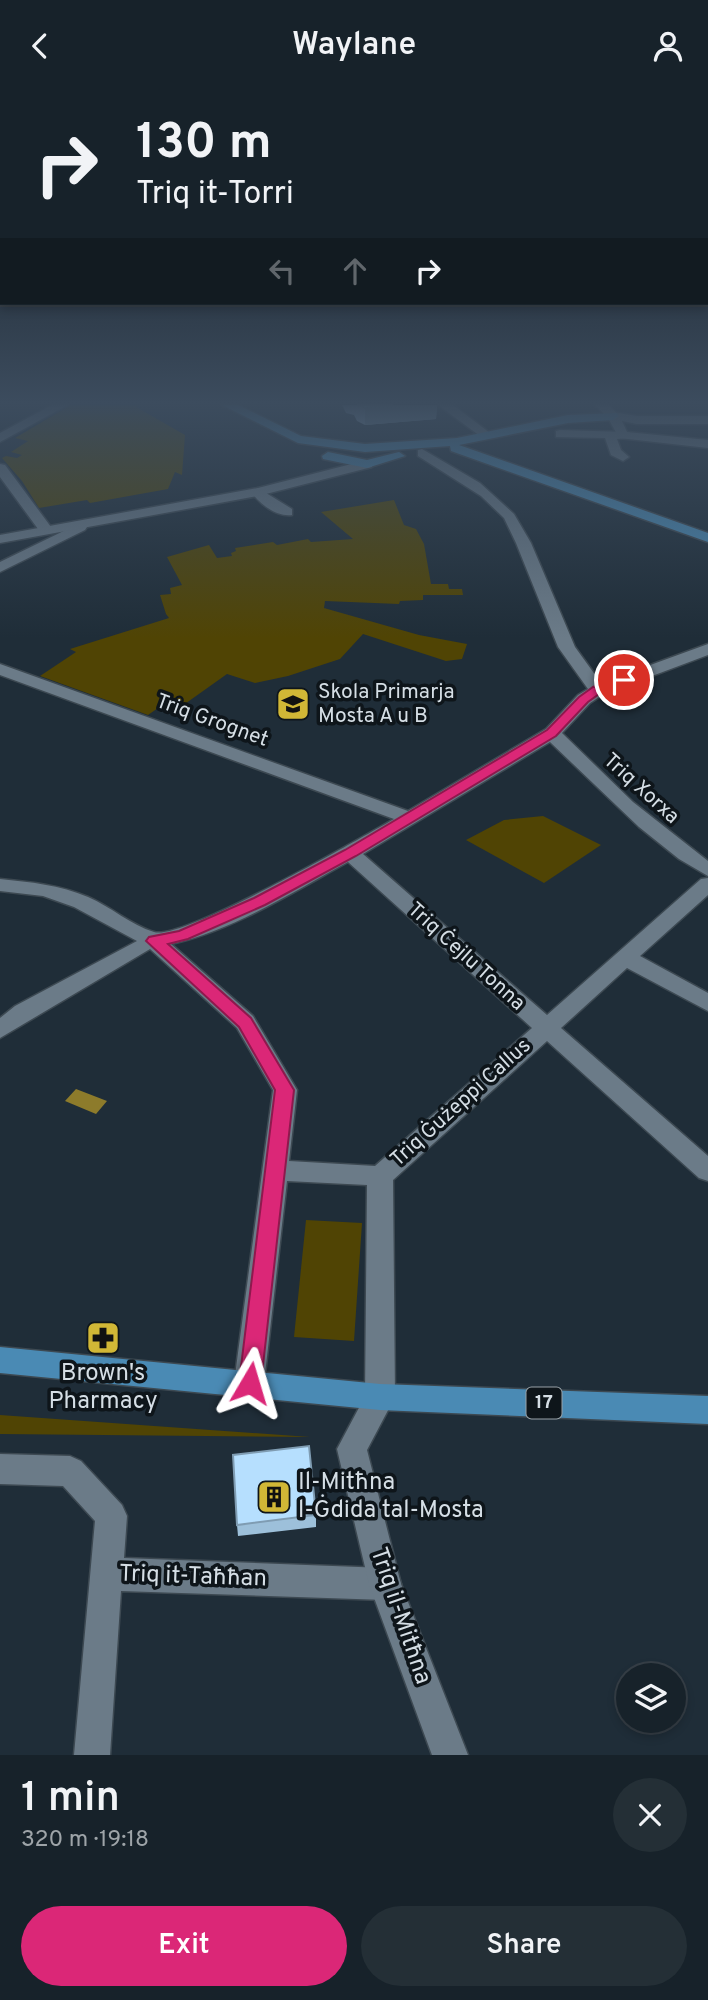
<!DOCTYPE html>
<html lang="en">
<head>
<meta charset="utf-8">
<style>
  body { margin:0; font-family:Overpass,sans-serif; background:#242f36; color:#f1f3f6; height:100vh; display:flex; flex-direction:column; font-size:26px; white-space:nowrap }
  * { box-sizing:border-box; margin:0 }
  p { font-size:23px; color:#9ea4a8 }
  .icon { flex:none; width:38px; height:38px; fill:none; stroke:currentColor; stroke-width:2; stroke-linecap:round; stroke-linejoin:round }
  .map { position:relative; height:1664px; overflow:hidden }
  .panel { display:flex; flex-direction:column; background:#17222a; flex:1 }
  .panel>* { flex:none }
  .top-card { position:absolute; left:0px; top:0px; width:709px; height:214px; box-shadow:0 4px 10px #0003,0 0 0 2px #363f47; background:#17222a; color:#f1f3f6; overflow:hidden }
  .tools { position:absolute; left:616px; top:1572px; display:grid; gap:14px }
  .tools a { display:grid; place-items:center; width:70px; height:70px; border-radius:50%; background:#17222a; box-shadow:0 4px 10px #0003,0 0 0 2px #363f47; font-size:35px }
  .pin { position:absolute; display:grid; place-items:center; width:60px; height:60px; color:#fff; margin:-30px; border:4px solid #fff; border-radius:50%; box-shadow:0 2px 7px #0007 }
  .me { position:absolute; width:77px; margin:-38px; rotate:7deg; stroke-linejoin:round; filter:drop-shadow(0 0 5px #0008) }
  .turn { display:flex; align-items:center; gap:24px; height:147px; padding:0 21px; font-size:32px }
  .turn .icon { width:91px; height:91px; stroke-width:2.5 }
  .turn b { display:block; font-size:49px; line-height:60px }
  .lanes { display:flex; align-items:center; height:66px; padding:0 21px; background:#0003; justify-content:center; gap:35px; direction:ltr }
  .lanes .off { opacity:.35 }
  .round { display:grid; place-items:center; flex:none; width:74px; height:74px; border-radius:37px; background:#242f36 }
  .head { display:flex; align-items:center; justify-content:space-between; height:119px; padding:0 21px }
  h1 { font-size:42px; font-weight:600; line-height:52px }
  .primary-button { display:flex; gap:14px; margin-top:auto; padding:14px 21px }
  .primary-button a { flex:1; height:80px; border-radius:42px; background:#db2777; color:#fff; font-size:28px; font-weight:600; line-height:80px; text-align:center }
  .primary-button a+a { background:#242f36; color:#f1f3f6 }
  header { display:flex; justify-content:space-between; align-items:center; height:91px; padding:0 21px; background:#17222a; font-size:32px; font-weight:600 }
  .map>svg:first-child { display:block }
  .green { fill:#504404 }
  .water { fill:#8d7b2b }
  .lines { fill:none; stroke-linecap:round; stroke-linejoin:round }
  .street-casing { stroke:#3d4952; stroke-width:3 }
  .secondary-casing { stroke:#3d4952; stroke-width:3 }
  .primary-casing { stroke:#3d4952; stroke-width:3 }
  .street { fill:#6b7b88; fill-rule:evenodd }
  .secondary { fill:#6b7b88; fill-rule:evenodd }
  .primary { fill:#4a8ab4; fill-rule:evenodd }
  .wall { fill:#9dc0da }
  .shaded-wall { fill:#7f9cb2 }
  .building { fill:#b6dffe; stroke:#7f9cb2; stroke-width:2 }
  .route { fill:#db2777; stroke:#8e194d; stroke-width:2 }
  .labels { text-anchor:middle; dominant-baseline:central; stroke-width:7; stroke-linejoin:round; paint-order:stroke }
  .shield { fill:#0e151a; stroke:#99a2a8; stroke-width:2 }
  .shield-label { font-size:19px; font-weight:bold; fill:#d5dee5 }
  .poi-label { font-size:21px; fill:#d5dee5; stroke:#0e151a; text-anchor:start }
  .street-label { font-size:21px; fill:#d5dee5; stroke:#0e151a }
  .near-poi-label { font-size:24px; fill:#d5dee5; stroke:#0e151a }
  .near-street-label { font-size:24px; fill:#d5dee5; stroke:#0e151a }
</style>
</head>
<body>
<header><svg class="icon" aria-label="back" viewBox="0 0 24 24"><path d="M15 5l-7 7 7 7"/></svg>Waylane<svg class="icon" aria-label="person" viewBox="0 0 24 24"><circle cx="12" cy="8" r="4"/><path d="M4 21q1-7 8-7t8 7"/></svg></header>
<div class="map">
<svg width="708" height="1664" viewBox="0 0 708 1664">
  <rect width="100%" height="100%" fill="#1f2d38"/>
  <!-- green -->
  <path class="green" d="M71 314H141L136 316 185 344 182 384 175 381 168 398 90 412 87 409 39 417 22 390 2 367 6 365 17 367 22 364 11 361 28 350 15 347Z
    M394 409 404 434 416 438 424 453 431 493H448L449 498H462L463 504H423V509L400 510 399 513 325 510 324 517 419 544 467 553 462 568 446 570 363 543 340 568 288 585 255 592 227 583 182 615 168 610 148 624 40 585 76 561 70 558 169 527 166 523 160 504 171 503 170 497 182 494 167 466 209 454 217 467 232 465 231 462 236 460 235 457 273 451 277 454 308 448 311 451 353 448 321 421Z
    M543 725 601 754 544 792 466 749 504 729Z
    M306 1129 362 1132 354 1250 294 1246Z
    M0 1324 310 1346 0 1343Z"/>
  <!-- water -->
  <path class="water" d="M76 998 107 1010 96 1023 65 1010Z"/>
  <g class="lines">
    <defs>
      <path id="street" d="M52 314H68L0 351V342Z
        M438 314H453L490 342 484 346 480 345Z
        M595 314H609L619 325 609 328Z
        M560 339 627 341V347L617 348 621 359 629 366 623 370 611 364 605 347 556 346V340Z
        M422 358 480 392 514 423 531 452 575 556 601 592 708 553V564L604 603 590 612 562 642 633 711 708 770V785L679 768 639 736 550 651 363 763 547 924 701 788 708 787V804L640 865 708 902V920L627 877 561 937 708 1065V1090L699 1087 547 950 393 1089 395 1306 390 1316 380 1319 370 1316 365 1306 367 1094 287 1090 264 1292 259 1301 249 1305 239 1301 234 1292 273 999 237 937 150 858 0 947V927L15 915 137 850 74 816 43 805 0 800V788C30 791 60 794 88 806 111 816 131 834 154 841 182 850 361 747 394 728L0 584V573L408 720 546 638 578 604 588 598 558 556 516 452 504 427 481 405 418 365V359ZM348 771 532 937 375 1075 289 1070 297 999 253 925 171 853C230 841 295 800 348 771Z
        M0 373 5 374 51 436V442H41L0 386Z
        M258 397 292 418V424C276 426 260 413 251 401Z
        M80 432 87 436 85 439 0 481V471Z
        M0 1363 70 1365 81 1370 122 1414 127 1425 124 1467 385 1477 397 1481 401 1493 397 1505 385 1509 121 1500 110 1664H74L95 1430 63 1395 0 1393Z"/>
      <path id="secondary" d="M613 321 637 325H708V333H637L622 330 627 341 708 349V357L619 347 607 325Z
        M367 369 372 370V376L258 405 0 452V444L258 397Z
        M380 1293 390 1296 395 1306 367 1359 401 1493 468 1664H432L369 1493 337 1358 370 1296Z"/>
      <path id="primary" d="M222 314H238L301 345 365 353 457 347 568 324 617 322 619 325 613 329 568 332 459 354 708 442V451L451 360 450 355 365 361 298 352Z
        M328 361 367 369 399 361 405 365 367 377 323 368 322 365Z
        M0 1256 380 1293 708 1305V1333L380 1319 0 1282Z"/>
    </defs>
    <!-- street casing -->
    <use href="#street" class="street-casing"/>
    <!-- secondary casing -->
    <use href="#secondary" class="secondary-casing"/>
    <!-- primary casing -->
    <use href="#primary" class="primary-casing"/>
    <!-- street -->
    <use href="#street" class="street"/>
    <!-- secondary -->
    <use href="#secondary" class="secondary"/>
    <!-- primary -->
    <use href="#primary" class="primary"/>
  </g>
  <!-- wall -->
  <path class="wall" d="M342 314H437L436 328 365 334 357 330 354 324 346 322Z
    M316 1424V1436L238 1445 237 1434Z"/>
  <!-- shaded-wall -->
  <path class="shaded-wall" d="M393 314H437L436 328 365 334V317Z"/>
  <!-- building -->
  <path class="building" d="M360 314H393L365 317Z
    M309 1355 316 1424 237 1434 233 1364Z"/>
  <!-- sky -->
  <linearGradient id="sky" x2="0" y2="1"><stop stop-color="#11191f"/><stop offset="0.57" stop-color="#3c4c5e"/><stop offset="1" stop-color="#3c4c5e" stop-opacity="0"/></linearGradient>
  <rect width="708" height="547" fill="url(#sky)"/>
  <!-- route -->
  <path class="route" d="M624 585 631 589 629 591 602 601 588 611 556 645 356 765 265 814 188 848 168 853 251 927 294 999 261 1292 257 1299 250 1302 242 1299 239 1292 275 999 239 936 146 850 149 846 179 840 254 807 345 759 547 639 579 606 593 596Z"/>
  <!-- icons -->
  <defs>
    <symbol id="school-square" viewBox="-11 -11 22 22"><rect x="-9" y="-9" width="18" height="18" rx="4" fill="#d1b736" stroke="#0e151a"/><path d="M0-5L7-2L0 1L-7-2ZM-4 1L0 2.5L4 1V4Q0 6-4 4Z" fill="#111"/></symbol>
    <symbol id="pharmacy-square" viewBox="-11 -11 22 22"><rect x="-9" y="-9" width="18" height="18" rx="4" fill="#d1b736" stroke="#0e151a"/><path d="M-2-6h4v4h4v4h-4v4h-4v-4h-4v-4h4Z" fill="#111"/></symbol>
    <symbol id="building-square" viewBox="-11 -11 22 22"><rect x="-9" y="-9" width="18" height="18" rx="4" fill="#d1b736" stroke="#0e151a"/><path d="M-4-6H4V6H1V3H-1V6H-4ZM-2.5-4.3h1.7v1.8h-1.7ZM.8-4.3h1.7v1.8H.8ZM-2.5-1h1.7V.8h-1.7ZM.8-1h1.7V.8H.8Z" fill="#111"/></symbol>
  </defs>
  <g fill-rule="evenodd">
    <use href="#school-square" x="274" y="594" width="38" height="38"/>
    <use href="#pharmacy-square" x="84" y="1228" width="38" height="38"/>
    <use href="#building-square" x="255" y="1387" width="38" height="38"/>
  </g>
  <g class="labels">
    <!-- shield labels -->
    <rect class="shield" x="526.5" y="1296.5" width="35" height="31" rx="5"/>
    <g class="shield-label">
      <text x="544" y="1312">17</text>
    </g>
    <!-- poi labels -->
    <g class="poi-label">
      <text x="318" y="601">Skola Primarja<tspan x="318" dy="24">Mosta A u B</tspan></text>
    </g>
    <!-- street labels -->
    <g class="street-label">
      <text transform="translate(212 630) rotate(20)">Triq Grognet</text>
      <text transform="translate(641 698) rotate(42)">Triq Xorxa</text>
      <text transform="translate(466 866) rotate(42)">Triq Ċejlu Tonna</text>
      <text transform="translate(461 1012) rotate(-42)">Triq Ġużeppi Callus</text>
    </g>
    <!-- near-poi labels -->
    <g class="near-poi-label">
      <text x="103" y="1283">Brown's<tspan x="103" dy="28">Pharmacy</tspan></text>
      <text x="298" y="1392" text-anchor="start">Il-Mitħna<tspan x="298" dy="28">l-Ġdida tal-Mosta</tspan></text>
    </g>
    <!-- near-street labels -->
    <g class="near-street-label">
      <text transform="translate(193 1486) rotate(2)">Triq it-Taħħan</text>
      <text transform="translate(400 1525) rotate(71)">Triq il-Mitħna</text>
    </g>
  </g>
</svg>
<div class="tools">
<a><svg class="icon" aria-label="layers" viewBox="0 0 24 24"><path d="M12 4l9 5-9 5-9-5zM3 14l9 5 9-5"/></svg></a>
</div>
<div class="pin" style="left:624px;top:589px;background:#d93025"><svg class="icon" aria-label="arrive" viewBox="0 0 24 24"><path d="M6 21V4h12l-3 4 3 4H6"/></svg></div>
<svg class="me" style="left:250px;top:1292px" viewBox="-20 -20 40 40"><path d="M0-17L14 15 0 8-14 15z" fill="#db2777" stroke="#fff" stroke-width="4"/></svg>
<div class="top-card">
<div class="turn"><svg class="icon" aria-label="right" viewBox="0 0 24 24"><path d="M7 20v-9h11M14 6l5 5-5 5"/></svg><div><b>130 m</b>Triq it-Torri</div></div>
<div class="lanes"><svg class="icon off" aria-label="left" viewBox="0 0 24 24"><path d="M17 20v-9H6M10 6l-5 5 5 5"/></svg><svg class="icon off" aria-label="ahead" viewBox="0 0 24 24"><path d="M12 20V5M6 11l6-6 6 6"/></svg><svg class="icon" aria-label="right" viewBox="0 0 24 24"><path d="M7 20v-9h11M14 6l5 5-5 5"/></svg></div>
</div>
</div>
<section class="panel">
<div class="head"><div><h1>1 min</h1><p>320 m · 19:18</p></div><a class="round"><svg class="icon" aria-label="close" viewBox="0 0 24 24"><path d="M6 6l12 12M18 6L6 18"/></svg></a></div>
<div class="primary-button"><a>Exit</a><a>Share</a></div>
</section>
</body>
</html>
